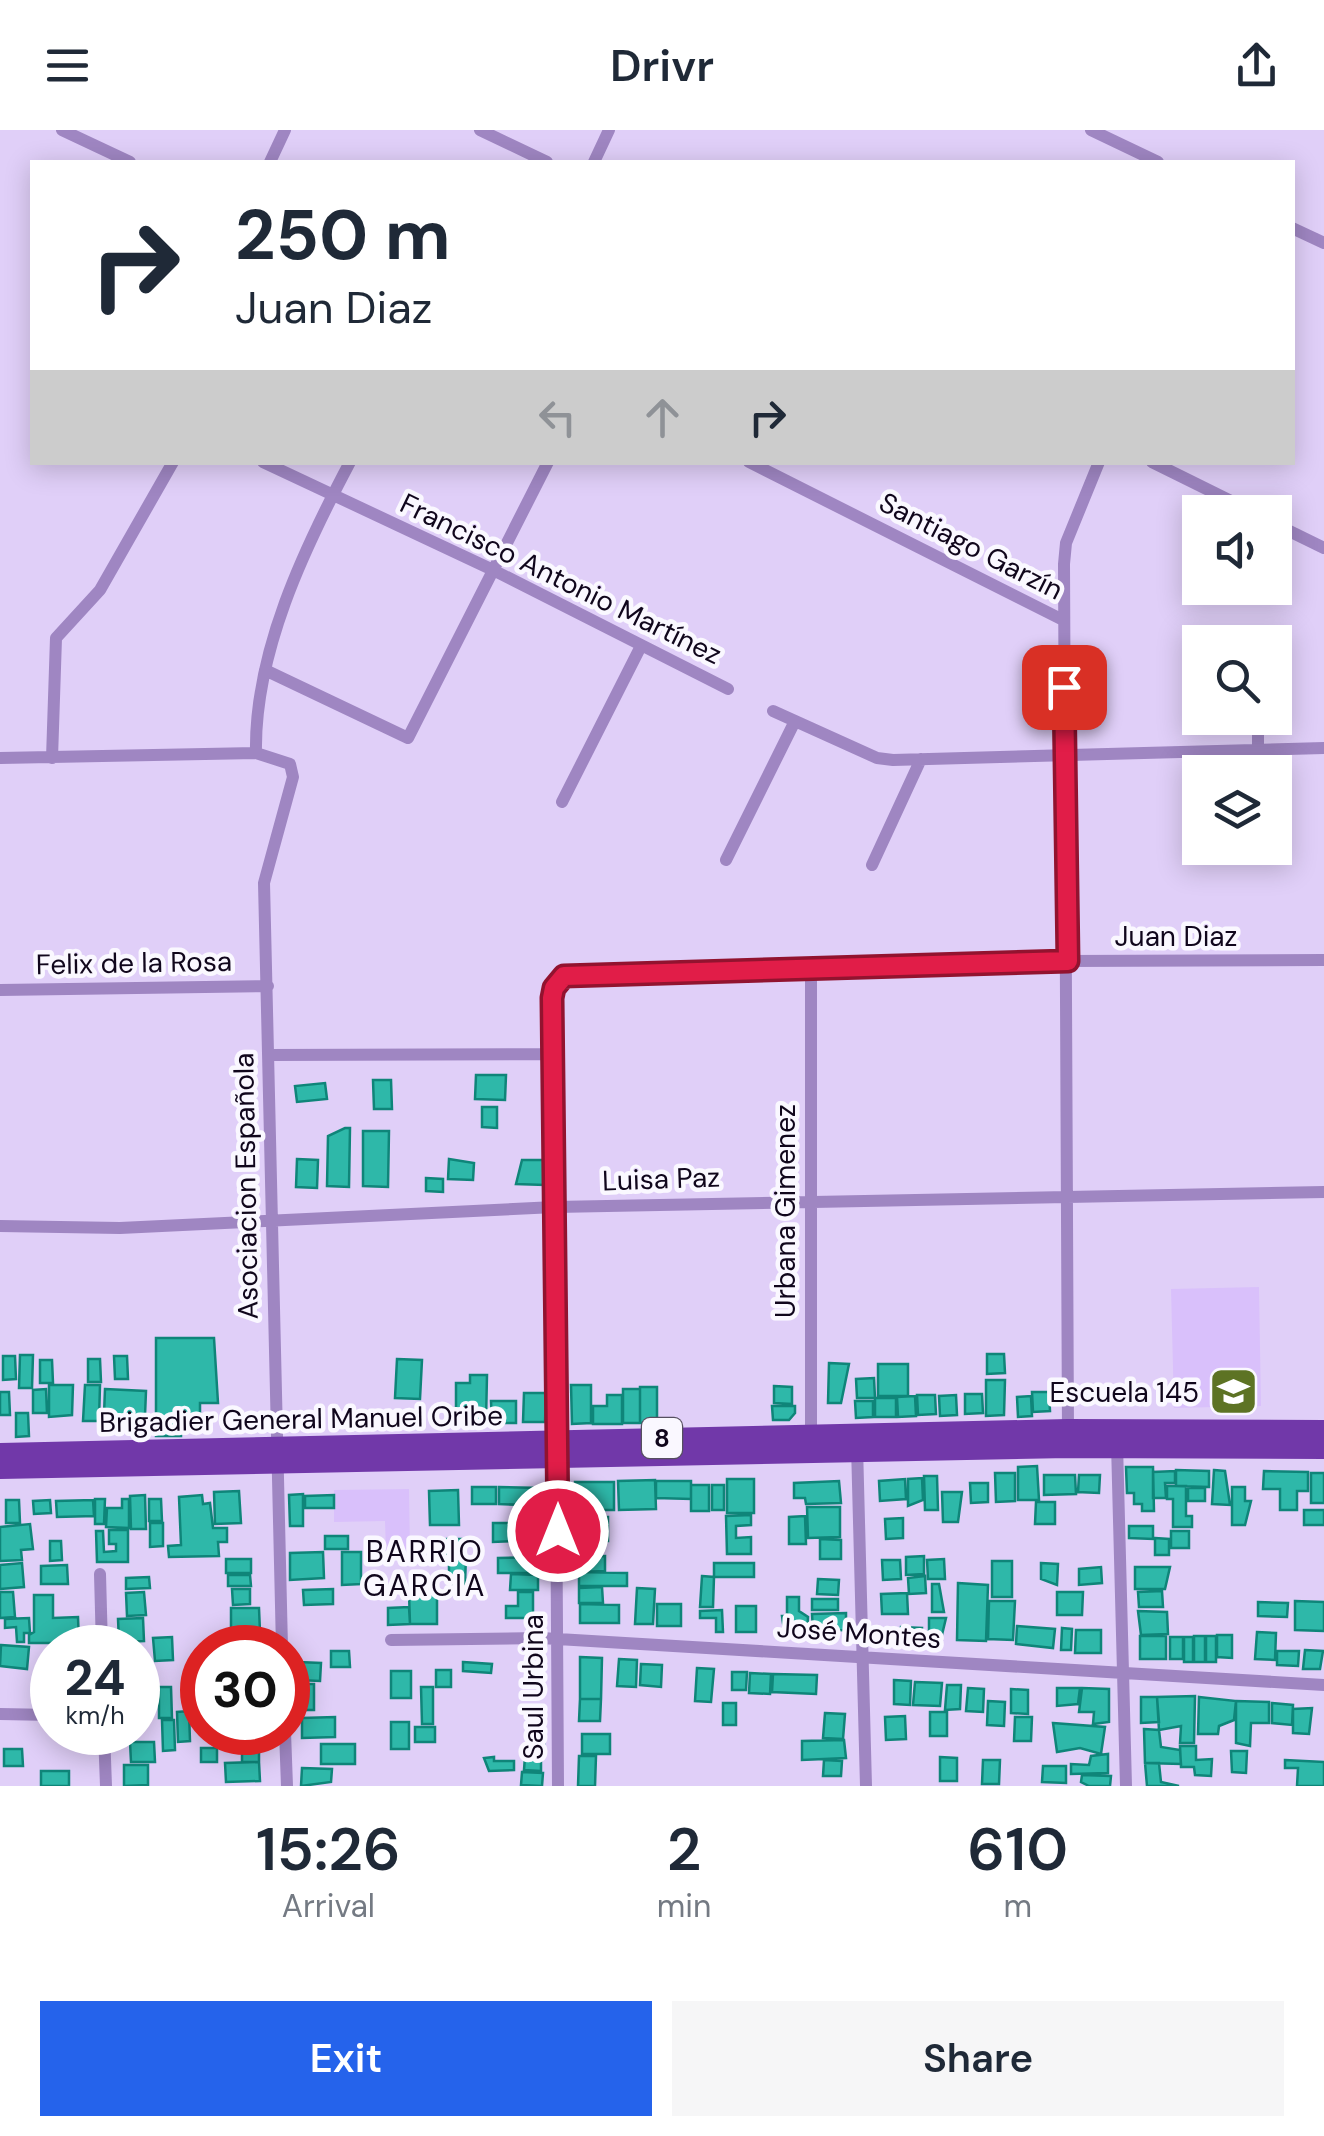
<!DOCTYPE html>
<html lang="en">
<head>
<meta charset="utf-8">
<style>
  body { margin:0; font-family:"DM Sans",sans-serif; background:#f6f6f7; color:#1f2937; height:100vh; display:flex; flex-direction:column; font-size:38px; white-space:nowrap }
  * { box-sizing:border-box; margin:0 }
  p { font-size:32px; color:#747a83 }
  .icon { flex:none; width:55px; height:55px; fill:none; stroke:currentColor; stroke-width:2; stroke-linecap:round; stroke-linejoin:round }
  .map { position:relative; height:1656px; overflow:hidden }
  .panel { display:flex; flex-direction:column; background:#fff; flex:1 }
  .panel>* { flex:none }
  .guide { position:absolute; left:30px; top:30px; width:1265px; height:305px; border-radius:0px; box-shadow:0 5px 25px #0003; background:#fff; color:#1f2937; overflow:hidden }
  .buttons { position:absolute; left:1182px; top:365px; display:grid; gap:20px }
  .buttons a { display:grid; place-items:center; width:110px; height:110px; border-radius:0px; background:#fff; box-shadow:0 5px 25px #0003; font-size:50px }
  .speed { position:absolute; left:30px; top:1495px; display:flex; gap:20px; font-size:50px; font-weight:700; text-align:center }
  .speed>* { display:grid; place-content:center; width:130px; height:130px; border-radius:50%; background:#fff; box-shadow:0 5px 25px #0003; line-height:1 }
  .speed small { font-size:25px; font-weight:400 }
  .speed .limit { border:15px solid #d22; background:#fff; color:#111 }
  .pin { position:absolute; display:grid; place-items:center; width:85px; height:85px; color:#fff; margin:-42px; border-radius:20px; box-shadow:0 5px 15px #0006 }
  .me { position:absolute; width:110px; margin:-55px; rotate:0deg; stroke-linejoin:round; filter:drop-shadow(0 0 8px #0008) }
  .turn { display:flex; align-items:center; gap:35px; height:210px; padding:0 40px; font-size:45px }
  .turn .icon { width:130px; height:130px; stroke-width:2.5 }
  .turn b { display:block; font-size:70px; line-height:85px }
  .lanes { display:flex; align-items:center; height:95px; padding:0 40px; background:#0003; justify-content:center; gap:50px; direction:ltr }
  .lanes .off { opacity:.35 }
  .eta { display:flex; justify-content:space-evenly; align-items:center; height:170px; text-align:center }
  .eta b { font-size:60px; font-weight:600; line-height:70px }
  .button { display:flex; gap:20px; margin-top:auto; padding:20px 40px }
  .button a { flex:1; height:115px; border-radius:0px; background:#2563eb; color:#fff; font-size:40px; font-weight:600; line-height:115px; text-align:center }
  .button a+a { background:#f6f6f7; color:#1f2937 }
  header { display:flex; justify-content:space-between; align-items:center; height:130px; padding:0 40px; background:#fff; font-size:45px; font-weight:600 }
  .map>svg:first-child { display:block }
  .built { fill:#d9c0fb }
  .building { fill:#2eb8a9; stroke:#0f8579; stroke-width:2.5 }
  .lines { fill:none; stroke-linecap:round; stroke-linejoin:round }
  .street { stroke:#9f86c2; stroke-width:12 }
  .primary { stroke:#7138a9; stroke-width:20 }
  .route-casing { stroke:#92132f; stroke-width:25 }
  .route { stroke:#e11d48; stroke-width:18 }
  .labels { text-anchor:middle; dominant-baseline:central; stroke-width:9; stroke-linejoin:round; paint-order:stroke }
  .shield { fill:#faf8ff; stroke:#564f60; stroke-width:2.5 }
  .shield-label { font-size:25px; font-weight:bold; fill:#10061c }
  .street-label { font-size:28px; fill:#10061c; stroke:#faf8ff }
  .poi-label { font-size:28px; fill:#10061c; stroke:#faf8ff; text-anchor:end }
  .neighbourhood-label { font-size:30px; letter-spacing:2.5px; fill:#10061c; stroke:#faf8ff }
</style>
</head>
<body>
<header><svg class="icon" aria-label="menu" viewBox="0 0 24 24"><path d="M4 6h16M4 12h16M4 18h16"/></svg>Drivr<svg class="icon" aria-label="share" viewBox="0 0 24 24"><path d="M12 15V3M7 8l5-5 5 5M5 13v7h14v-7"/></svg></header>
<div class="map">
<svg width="1324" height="1656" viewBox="0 0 1324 1656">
  <rect width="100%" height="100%" fill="#e0cff8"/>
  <!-- built -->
  <path class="built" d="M1259 1157 1261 1276 1174 1278 1171 1159Z
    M409 1359 410 1422H386L385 1391 334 1392V1360Z"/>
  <!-- building -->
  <path class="building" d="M476 945H506L505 970 475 969Z
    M373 950H391L392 979H374Z
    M325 953 327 969 297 972 295 956Z
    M482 977H497V998L482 997Z
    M345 998H350L349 1057 327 1056 328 1006Z
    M363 1001H389L388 1057 363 1056Z
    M297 1029 318 1030 317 1058 296 1057Z
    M449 1029 474 1033 473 1050 448 1049Z
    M522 1030H545V1055L516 1054Z
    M426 1048 443 1049V1062L426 1061Z
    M156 1208H214L218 1273H200V1287H181V1306H156Z
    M987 1224H1004L1005 1243 987 1244Z
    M20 1225H33L32 1258H19Z
    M3 1226H15L16 1249 3 1250Z
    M114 1226H127L128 1249H115Z
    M88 1229H100L101 1252H88Z
    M397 1229 422 1230 420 1269 395 1268Z
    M40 1230H52L53 1253H40Z
    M829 1233 849 1234 841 1273H828Z
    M878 1234H908V1266H878Z
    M470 1245H487L486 1291H471V1281H456V1253H470Z
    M874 1248 875 1268H857L856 1249Z
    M986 1250H1005L1004 1285 986 1286Z
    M49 1255H73L72 1285 49 1287Z
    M85 1255H100L99 1291H83Z
    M571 1255H591V1293L572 1294Z
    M774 1256 792 1257V1274L774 1273Z
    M640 1257H657V1293H640Z
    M46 1259 47 1283H33V1260Z
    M105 1259 146 1261 145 1286 104 1284Z
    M623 1259H640V1293H623Z
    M0 1262H9L10 1285H0Z
    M1032 1262H1049L1050 1281 1033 1282Z
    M524 1263H546L545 1292H523Z
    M965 1264H982L983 1283 965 1284Z
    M607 1265H622V1294H593V1276H607Z
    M917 1265H935L936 1284 918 1285Z
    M956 1265 957 1285 940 1286 939 1266Z
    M915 1266 916 1286 898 1287 897 1267Z
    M1031 1266 1032 1286 1018 1287 1017 1267Z
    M875 1268H896V1287H875Z
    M491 1271H516V1293H492Z
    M855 1271H873V1287L856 1288Z
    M772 1276H795V1283L789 1290H773Z
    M16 1283H28L29 1306 16 1307Z
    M1037 1336 1039 1370H1018V1337Z
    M1126 1337H1153L1154 1381H1142V1374H1134V1363H1127Z
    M1176 1340 1209 1341V1357L1176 1356Z
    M1214 1340 1225 1341 1230 1375 1212 1374Z
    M1175 1341V1353H1165L1166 1368H1153V1342Z
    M1264 1341 1308 1342V1361H1297V1380H1280V1359H1263Z
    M995 1343H1015V1371L996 1372Z
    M1311 1343H1324V1373H1311Z
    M1044 1345H1075L1076 1364 1044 1365Z
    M1079 1345H1100L1099 1363 1078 1362Z
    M924 1346H937L938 1380H925Z
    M922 1348 923 1370 908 1376V1349Z
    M727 1349H754V1383H727Z
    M905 1349 906 1369 880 1371 879 1351Z
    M655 1350 656 1379 619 1380 618 1351Z
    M656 1351H691V1369L656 1368Z
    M839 1351 841 1373 806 1374 805 1368H794V1353Z
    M575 1352H614V1380H575Z
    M970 1353H988V1372L971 1373Z
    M691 1355H709V1381H691Z
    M712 1355H724V1380H712Z
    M1167 1356H1186V1386H1192V1397H1173V1369H1167Z
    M472 1357H496V1374H472Z
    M499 1357 543 1358V1391H523V1375L499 1374Z
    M1232 1357H1245V1371H1251L1245 1395H1232Z
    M1188 1358H1205V1371H1188Z
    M458 1360 459 1395H430L429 1361Z
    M239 1361 241 1393 215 1394 214 1362Z
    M942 1362H962L958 1392H943Z
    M303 1364V1396H290L289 1365Z
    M145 1365 146 1399H131L130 1366Z
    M202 1365 203 1374 210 1373 213 1398H227V1412H218L219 1426 169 1427 168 1416 181 1415 179 1367Z
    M334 1365V1378H305V1366Z
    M95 1369H105L104 1394H95Z
    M122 1369H129V1398L106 1397 107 1378H122Z
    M149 1369H161L162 1391H149Z
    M6 1370H19L20 1393H6Z
    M50 1370 51 1383 34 1384 33 1371Z
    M93 1370 94 1386 57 1387 56 1371Z
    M1036 1372H1055V1394H1035Z
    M807 1377H840V1407L808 1408Z
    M1304 1380H1324V1395H1304Z
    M751 1385V1395L736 1396V1408L751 1407V1424H727L726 1386Z
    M805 1386 806 1414H789V1387Z
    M577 1387H608V1411L576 1410Z
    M903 1388V1408L886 1409 885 1389Z
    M150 1393H163V1416L150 1417Z
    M493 1393H520V1411L493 1412Z
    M30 1394 33 1419 21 1420 22 1430 0 1431V1397Z
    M1129 1396H1153V1409L1129 1408Z
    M109 1400H128V1432H97L96 1401H103L104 1422 116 1421V1414H109Z
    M1171 1401H1189V1418H1171Z
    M325 1406H348V1419H325Z
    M1155 1408 1169 1409V1425H1155Z
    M447 1409H462V1425L447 1424Z
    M820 1409 841 1410V1429H820Z
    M50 1411H61L62 1430 50 1431Z
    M323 1422 324 1448 290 1450V1423Z
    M342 1422H361V1454L342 1455Z
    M449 1426H466L465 1454H449Z
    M605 1426V1441L580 1442V1427Z
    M924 1426V1444L906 1445V1427Z
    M542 1427V1443H498V1428Z
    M226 1429H251V1443H226Z
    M944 1429 945 1449H928L927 1430Z
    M882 1430H900L901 1449 883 1450Z
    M992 1431H1012V1467H992Z
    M22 1433 24 1457 0 1459V1435Z
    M714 1433H754V1447H714Z
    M1041 1433 1058 1434 1057 1455 1041 1449Z
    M67 1435 68 1454H41V1436Z
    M1101 1437 1102 1453 1079 1455V1439Z
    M1135 1437H1170L1165 1459H1135Z
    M579 1442 627 1443V1456H579Z
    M511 1444 538 1445V1460H510Z
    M228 1445H250L251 1456H228Z
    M702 1446 714 1447 713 1477H700Z
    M925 1446 926 1463 909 1464 908 1448Z
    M149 1447 150 1458 126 1459V1448Z
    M818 1449 839 1450 838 1465 817 1464Z
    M958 1453 988 1455 986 1511 957 1510Z
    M932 1454H939L944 1482H932Z
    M602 1457 603 1473H579V1458Z
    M637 1458 655 1459 653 1494H635Z
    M232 1459H250V1474L233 1475Z
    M333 1459V1474L304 1475 303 1460Z
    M1162 1461 1163 1477H1139L1138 1462Z
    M0 1462H13L15 1487 0 1488Z
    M144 1462 146 1485 127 1486 126 1463Z
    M518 1462H533V1488H506V1476H518Z
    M1057 1462H1083L1082 1485H1057Z
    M409 1463H437V1494H410Z
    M907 1463 908 1484H882L881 1464Z
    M34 1465H53V1488L78 1487 79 1513H29V1505L34 1502Z
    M787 1467H799V1481L808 1487 807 1507H785L782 1486H787Z
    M812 1469H838V1480H812Z
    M989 1471H1015L1013 1510 988 1509Z
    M1295 1471 1324 1472V1501L1295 1500Z
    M1258 1472 1288 1473 1287 1487 1258 1486Z
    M580 1474 619 1475V1493H580Z
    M657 1474H681V1496H657Z
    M736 1476H756V1502H736Z
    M409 1477 410 1494 388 1495V1478Z
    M231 1478H259L260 1502H231Z
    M722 1480 723 1502H716V1488H700V1481Z
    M1138 1481 1167 1482 1168 1504 1141 1505Z
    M846 1483V1500L813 1501 812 1484Z
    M29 1488 30 1503H24V1512H17L16 1497 5 1498V1489Z
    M143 1488 144 1511 119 1512 118 1489Z
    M929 1488H946L941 1509H929Z
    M1017 1496 1055 1499 1053 1518 1016 1514Z
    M901 1497 922 1498 921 1513 900 1512Z
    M1062 1498 1072 1499 1071 1520H1061Z
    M1076 1500H1101V1523H1075Z
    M1257 1502 1276 1503 1275 1530 1255 1529Z
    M259 1503V1518H231V1504Z
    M1217 1505H1232V1528L1217 1527Z
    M1140 1506H1166V1529H1140Z
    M1194 1506H1205V1532H1194Z
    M1206 1506H1216V1532H1206Z
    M172 1507 173 1530 155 1531 153 1508Z
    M1170 1507H1183V1529H1170Z
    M1184 1507H1193V1532H1184Z
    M1 1515 29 1517 27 1539 0 1536Z
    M1305 1520 1323 1521 1320 1539H1303Z
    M331 1521H349L350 1537H331Z
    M1277 1521H1299L1298 1536 1277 1535Z
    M580 1527 602 1528 601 1569H580Z
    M619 1529 637 1530 636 1557 617 1556Z
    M298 1532 321 1533 320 1551 298 1550Z
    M463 1532 492 1534 491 1543 463 1541Z
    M641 1534 662 1535 661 1557 640 1555Z
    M697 1538 714 1539 711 1572 695 1571Z
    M436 1540H451V1557H436Z
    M391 1541H411V1568H391Z
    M732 1542H747L746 1560H732Z
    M750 1543 771 1544 770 1564 749 1563Z
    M773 1544 817 1545 816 1564 772 1562Z
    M894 1550 911 1551 910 1575 894 1574Z
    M915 1552 942 1553 940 1576 913 1575Z
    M297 1554H314V1580H297Z
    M138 1555H153L154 1575H138Z
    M947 1555H961L960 1579 945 1580Z
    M159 1557H171L172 1588H159Z
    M421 1557H433V1594H422Z
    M968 1558 984 1559 983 1582 966 1581Z
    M1057 1558H1080L1078 1574 1057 1576Z
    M1082 1558 1109 1559V1592L1093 1594 1094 1582H1079Z
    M1011 1559 1028 1560V1584L1011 1583Z
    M1195 1566 1194 1613H1180L1181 1596 1159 1600 1157 1567Z
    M1141 1567H1157L1159 1592 1141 1593Z
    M1199 1567 1236 1571 1234 1590 1219 1596 1218 1604H1198Z
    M580 1569H601L600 1591H579Z
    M988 1571 1005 1572 1004 1596 987 1595Z
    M1236 1571 1269 1572V1593H1251L1250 1616 1236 1613Z
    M723 1573H736V1595H723Z
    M1272 1573 1293 1575 1292 1595 1272 1593Z
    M1312 1578 1309 1604 1293 1603V1579Z
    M189 1581 190 1611 178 1612 177 1582Z
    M930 1582H947V1606H930Z
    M825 1583 845 1584 843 1609 823 1608Z
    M530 1584H544V1601H529Z
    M905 1586 906 1609 886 1610 885 1587Z
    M335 1587V1607L302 1608V1588Z
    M1015 1587H1032L1031 1611H1014Z
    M162 1590H174L175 1620 163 1621Z
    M391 1592H409V1619H391Z
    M1053 1593 1105 1597 1101 1624 1080 1618 1057 1622Z
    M415 1597H435V1612H415Z
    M1144 1599 1159 1600 1161 1617 1180 1620 1181 1634 1145 1633Z
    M527 1602H544V1620L527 1619Z
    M582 1604H610V1624H582Z
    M259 1606V1632H242V1607Z
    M844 1610 846 1628 802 1630V1611Z
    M130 1612H154L155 1632H131Z
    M321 1614H355V1634H321Z
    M1180 1616H1196V1630L1212 1629 1211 1646 1195 1645 1194 1637H1181Z
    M201 1618H217V1632H201Z
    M4 1619H22L23 1636H4Z
    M1231 1621H1247L1246 1643 1232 1642Z
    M1108 1624V1643L1071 1644V1634L1089 1635 1091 1626Z
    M525 1626H541V1641L524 1640Z
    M579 1626H596L595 1656H578Z
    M494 1627V1631H514V1640L489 1641 484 1628Z
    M940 1627 957 1628V1651H940Z
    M824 1630 842 1631 841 1646H823Z
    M983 1630H1000L999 1654H982Z
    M1285 1630 1324 1632V1656H1297L1298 1638H1285Z
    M259 1632 260 1651 226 1652 225 1633Z
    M1145 1633H1159L1161 1652 1179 1656H1147Z
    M124 1635H148V1655L124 1656Z
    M1043 1636H1066V1653L1042 1652Z
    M302 1638 332 1639 331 1652 301 1656Z
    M41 1641H69V1656H41Z
    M522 1642 543 1643 542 1656 521 1655Z
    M1082 1645 1111 1646 1110 1656H1089L1081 1652Z"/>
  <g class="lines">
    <!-- street -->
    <path class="street" d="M62 0 130 32
      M480 0 547 32
      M1091 0 1158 32
      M270 32 285 0
      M594 32 609 0
      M1292 98 1324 113
      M263 332 493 440 728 559
      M749 332 1063 490
      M1152 332 1253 382
      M1275 394 1324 418
      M265 540 408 608 548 332
      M773 581 877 628 893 630 1324 618
      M1258 618V588
      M256 623C254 523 304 419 350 332
      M0 628 256 623 290 634 293 647 264 753 282 1518
      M52 628 56 508 100 460 173 332
      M562 672 641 516
      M726 730 795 591
      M872 735 921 629
      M811 839V1311
      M0 860 268 856
      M269 925 554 924
      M0 1096 120 1098 555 1077 1324 1062
      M1068 1304 1064 434 1066 413 1099 332
      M1117 1314 1126 1656
      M857 1316 866 1656
      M100 1444 102 1518
      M391 1510 541 1508 1324 1555
      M0 1584 52 1585
      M104 1602 106 1656
      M285 1602 287 1656
      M558 1656 553 868 554 857 564 846 1067 831 1324 830"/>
    <!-- primary -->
    <path class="primary" d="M0 1323 1068 1299 1324 1300
      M0 1339 1068 1318 1324 1319"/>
  </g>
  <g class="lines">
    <defs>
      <path id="route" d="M558 1401 552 868 554 858 564 846 1068 831 1064 557"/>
    </defs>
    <!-- route casing -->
    <use href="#route" class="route-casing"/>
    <!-- route -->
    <use href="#route" class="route"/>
  </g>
  <!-- icons -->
  <defs>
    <symbol id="school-square" viewBox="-11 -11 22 22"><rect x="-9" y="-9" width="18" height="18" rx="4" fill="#5d7324" stroke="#faf8ff"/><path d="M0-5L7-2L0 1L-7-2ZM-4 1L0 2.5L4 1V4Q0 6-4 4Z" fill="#fff"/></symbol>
  </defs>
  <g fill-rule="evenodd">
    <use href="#school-square" x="1206" y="1234" width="55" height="55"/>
  </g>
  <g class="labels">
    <!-- shield labels -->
    <rect class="shield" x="642" y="1288" width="40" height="40" rx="8"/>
    <g class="shield-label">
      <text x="662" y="1308">8</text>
    </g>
    <!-- street labels -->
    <g class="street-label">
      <text transform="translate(971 416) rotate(27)">Santiago Garzín</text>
      <text transform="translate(561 449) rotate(26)">Francisco Antonio Martínez</text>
      <text x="1176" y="806">Juan Diaz</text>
      <text transform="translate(134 833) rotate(-1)">Felix de la Rosa</text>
      <text transform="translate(661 1049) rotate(-2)">Luisa Paz</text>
      <text transform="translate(246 1056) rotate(-91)">Asociacion Española</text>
      <text transform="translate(785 1081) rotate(-90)">Urbana Gimenez</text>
      <text transform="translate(301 1289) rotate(-1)">Brigadier General Manuel Oribe</text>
      <text transform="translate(859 1503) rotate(4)">José Montes</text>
      <text transform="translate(533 1557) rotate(-90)">Saul Urbina</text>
    </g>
    <!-- poi labels -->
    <g class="poi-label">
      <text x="1199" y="1262">Escuela 145</text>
    </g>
    <!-- neighbourhood labels -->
    <g class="neighbourhood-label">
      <text x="425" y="1421">BARRIO<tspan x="425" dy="34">GARCIA</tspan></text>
    </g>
  </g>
</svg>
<div class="buttons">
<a><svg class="icon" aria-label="sound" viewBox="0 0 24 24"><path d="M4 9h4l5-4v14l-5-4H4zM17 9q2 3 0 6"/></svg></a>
<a><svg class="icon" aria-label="search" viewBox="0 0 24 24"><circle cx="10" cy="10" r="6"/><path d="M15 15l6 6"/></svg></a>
<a><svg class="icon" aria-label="layers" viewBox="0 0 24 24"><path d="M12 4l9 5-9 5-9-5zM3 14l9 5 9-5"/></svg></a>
</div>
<div class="speed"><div>24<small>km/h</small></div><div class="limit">30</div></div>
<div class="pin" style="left:1064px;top:557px;background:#d93025"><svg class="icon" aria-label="arrive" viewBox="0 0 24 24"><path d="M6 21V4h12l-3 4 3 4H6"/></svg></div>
<svg class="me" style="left:558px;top:1401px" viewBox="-20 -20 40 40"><circle r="17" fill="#e11d48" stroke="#fff" stroke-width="3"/><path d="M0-11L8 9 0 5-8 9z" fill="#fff"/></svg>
<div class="guide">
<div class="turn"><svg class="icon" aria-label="right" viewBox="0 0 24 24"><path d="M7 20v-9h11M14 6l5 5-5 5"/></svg><div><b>250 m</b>Juan Diaz</div></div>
<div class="lanes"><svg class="icon off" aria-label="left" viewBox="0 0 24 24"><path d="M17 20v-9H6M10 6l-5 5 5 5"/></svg><svg class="icon off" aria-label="ahead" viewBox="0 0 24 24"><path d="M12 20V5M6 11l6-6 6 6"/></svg><svg class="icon" aria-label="right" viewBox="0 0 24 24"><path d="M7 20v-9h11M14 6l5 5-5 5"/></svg></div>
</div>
</div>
<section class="panel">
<div class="eta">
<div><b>15:26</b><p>Arrival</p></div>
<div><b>2</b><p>min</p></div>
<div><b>610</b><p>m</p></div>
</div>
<div class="button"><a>Exit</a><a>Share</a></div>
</section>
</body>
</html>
